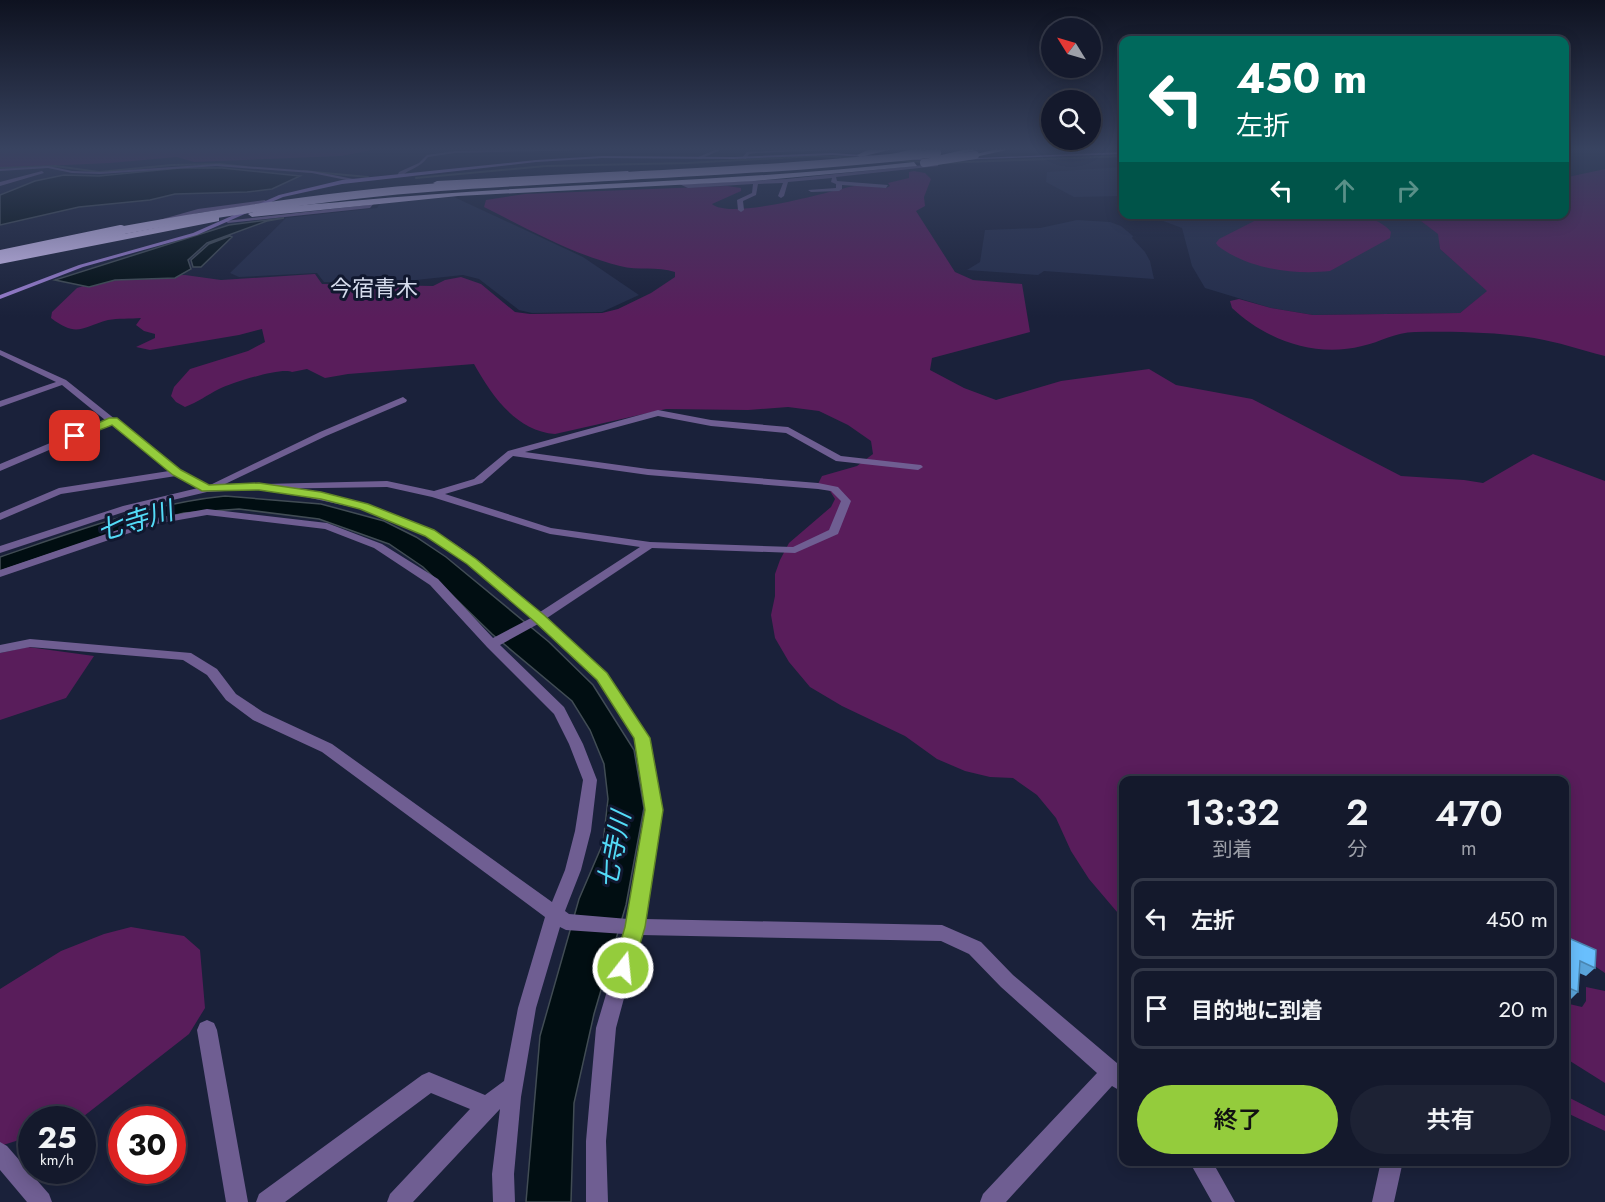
<!DOCTYPE html>
<html lang="ja">
<head>
<meta charset="utf-8">
<style>
  body { margin:0; font-family:Jost,"Noto Sans JP",sans-serif; background:#1d2234; color:#f1f3f6; height:100vh; display:flex; flex-direction:column; font-size:22px; white-space:nowrap }
  * { box-sizing:border-box; margin:0 }
  p { font-size:20px; color:#9da0a9 }
  .icon { flex:none; width:33px; height:33px; fill:none; stroke:currentColor; stroke-width:2; stroke-linecap:round; stroke-linejoin:round }
  .map { position:relative; flex:1; overflow:hidden }
  .panel { position:absolute; left:1119px; top:776px; width:450px; height:390px; display:flex; flex-direction:column; background:#14192c; border-radius:12px; box-shadow:0 3px 15px #0003,0 0 0 2px #333848 }
  .panel>* { flex:none }
  .top-card { position:absolute; left:1119px; top:36px; width:450px; height:183px; border-radius:12px; box-shadow:0 3px 15px #0003,0 0 0 2px #333848; background:#00695c; color:#fff; overflow:hidden }
  .needle { width:39px; rotate:307deg }
  .fabs { position:absolute; left:1041px; top:18px; display:grid; gap:12px }
  .fabs a { display:grid; place-items:center; width:60px; height:60px; border-radius:50%; background:#14192c; box-shadow:0 3px 15px #0003,0 0 0 2px #333848; font-size:30px }
  .speed { position:absolute; left:18px; top:1106px; display:flex; gap:12px; font-size:30px; font-weight:700; text-align:center }
  .speed>* { display:grid; place-content:center; width:78px; height:78px; border-radius:50%; background:#14192c; box-shadow:0 3px 15px #0003,0 0 0 2px #333848; line-height:1 }
  .speed small { font-size:15px; font-weight:400 }
  .speed .limit { border:9px solid #d22; background:#fff; color:#111 }
  .pin { position:absolute; display:grid; place-items:center; width:51px; height:51px; color:#fff; margin:-26px; border-radius:12px; box-shadow:0 3px 9px #0006 }
  .me { position:absolute; width:66px; margin:-33px; rotate:16deg; stroke-linejoin:round; filter:drop-shadow(0 0 4px #0008) }
  .turn { display:flex; align-items:center; gap:21px; height:126px; padding:0 18px; font-size:27px }
  .turn .icon { width:78px; height:78px; stroke-width:2.5 }
  .turn b { display:block; font-size:42px; line-height:51px }
  .lanes { display:flex; align-items:center; height:57px; padding:0 18px; background:#0003; justify-content:center; gap:30px; direction:ltr }
  .lanes .off { opacity:.35 }
  .eta { display:flex; justify-content:space-evenly; align-items:center; height:102px; text-align:center }
  .eta b { font-size:36px; font-weight:600; line-height:42px }
  .button { display:flex; gap:12px; margin-top:auto; padding:12px 18px }
  .button a { flex:1; height:69px; border-radius:36px; background:#94cc3c; color:#111; font-size:24px; font-weight:600; line-height:69px; text-align:center }
  .button a+a { background:#1d2234; color:#f1f3f6 }
  ul { padding:0; list-style:none }
  li { display:flex; align-items:center; gap:18px; height:81px; margin:0 12px 9px; padding:0 6px; border:3px solid #333848; border-radius:12px }
  li div { flex:1 }
  li b { display:block; font-size:22px }
  li em { font-style:normal }
  .map>svg:first-child { display:block }
  .built { fill:#242d4b }
  .green { fill:#591d5b }
  .water { fill:#010e12; stroke:#414c54; stroke-width:1.5 }
  .lines { fill:none; stroke-linecap:round; stroke-linejoin:round }
  .stream { stroke:#414c54; stroke-width:2 }
  .street { fill:#6f5e92; fill-rule:evenodd }
  .secondary { fill:#9b7fd2; fill-rule:evenodd }
  .highway { fill:#d2c2f6; fill-rule:evenodd }
  .highway-bridge-far1 { stroke:#d2c2f6; stroke-width:8 }
  .highway-bridge { stroke:#d2c2f6; stroke-width:10 }
  .wall { fill:#5aa4da }
  .building { fill:#69bffd; stroke:#4a86b1; stroke-width:1.5 }
  .route { fill:#94cc3c; stroke:#608527; stroke-width:1.5 }
  .labels { text-anchor:middle; dominant-baseline:central; stroke-width:6; stroke-linejoin:round; paint-order:stroke }
  .far-quarter-label { font-size:22px; fill:#d6dced; stroke:#11182f }
  .water-label { font-size:26px; font-style:italic; fill:#53dbf7; stroke:#11182f }
</style>
</head>
<body>
<div class="map">
<svg width="1605" height="1202" viewBox="0 0 1605 1202">
  <rect width="100%" height="100%" fill="#1a213a"/>
  <!-- built -->
  <path class="built" d="M1123 167V196L1074 197 1046 182 1047 172Z
    M454 197 583 257 639 295 602 312 532 313 519 310 479 279 463 275 397 282H324L317 273 239 277 230 273 286 218 377 208 380 203Z
    M1147 215H1413L1439 234 1440 249 1488 291 1460 313 1313 315 1271 308 1205 288 1192 266 1182 228Z
    M1077 220 1110 222 1121 226 1133 236 1132 238 1145 252 1150 261 1154 279 1044 271 1038 275 967 270 980 262 985 230 1040 228Z"/>
  <!-- green -->
  <path class="green" d="M0 149H376L341 156 194 162 177 157 110 163 0 168Z
    M1605 169V356C1581 350 1558 342 1534 338 1496 332 1453 331 1415 332 1395 332 1381 342 1362 346 1315 358 1266 340 1232 308L1230 301 1239 299 1271 308 1313 315 1460 313 1487 291 1440 249 1438 234 1413 215 1564 214 1565 180 1568 177Z
    M914 171 925 173 931 179 924 197 925 206 916 211 955 272 973 280 1022 284 1030 332 932 358 930 370 964 388 996 400 1061 381 1149 369 1176 385 1252 399 1401 476 1464 480 1483 483 1533 454 1605 481V973L1565 946 1564 780H1124L1123 919 1089 879 1071 851 1056 818 1037 795 1013 778 990 777 965 771 937 759 905 736 842 706 810 687 789 662 775 638 771 615 775 596V574L780 560 789 543 831 507 835 499 830 491 818 484 822 476 857 466 873 454 871 441 848 425 819 411 788 407 748 410 666 409 555 434C516 431 492 396 474 364L348 374 325 378 307 369 292 372C281 367 231 383 219 389 207 395 198 402 185 407L176 402 171 396 174 387 190 369 248 351 265 342 262 329 239 335 150 350 136 347 155 338V334L144 331 136 325 141 318C130 319 118 318 108 320 82 327 77 338 51 318L52 312 77 288 96 282 149 276 185 275 221 280 315 274 322 284 433 286 445 280 461 277 481 284 515 312 530 314 602 313 618 309 651 293 675 277V272C657 266 638 271 620 266 572 254 528 229 484 207L486 200 525 194 727 186 741 188V191L712 204C730 220 825 193 849 187 860 184 875 187 886 188L890 186 888 183 909 178V172Z
    M1268 214C1299 214 1371 205 1391 232L1390 238 1330 271C1294 275 1248 269 1218 246L1216 243 1219 239Z
    M28 647 94 656 66 698 0 720V653Z
    M131 927 184 936 200 950 205 1008 189 1034 84 1116 78 1119H32L31 1139 19 1140 0 1146V989L61 951 104 934Z
    M1586 987 1605 991V1083L1570 1061H1565V1003L1582 1007 1586 1001Z
    M1564 1095 1605 1116V1131L1565 1112Z"/>
  <!-- water -->
  <path class="water" d="M180 168H222L300 176 272 189 247 192 175 194 150 200 79 207 0 225V195L35 181 64 175 99 176Z
    M284 218 267 221 207 243 188 260 191 269 175 278 115 280 89 287 55 280 229 225Z
    M230 236 232 237 201 267H193L191 260 209 244Z
    M225 496 321 504 384 521 416 537 446 557 549 642 593 685 634 750 644 808 626 905 594 1014 574 1103 571 1202H526L540 1036 579 899 603 843 608 799 604 764 590 730 572 701 492 634 423 567 389 544 319 519 239 509 184 513 140 524 0 571V557C74 532 147 504 225 496Z"/>
  <g class="lines">
    <!-- stream -->
    <path class="stream" d="M890 160 926 162
      M942 163 1124 156
      M0 168 55 166 99 172 172 165 220 164 246 167
      M303 171 368 177
      M416 178 546 166 688 163 815 156 857 158"/>
    <!-- street -->
    <path class="street" d="M549 149H633L455 153 428 157C419 169 409 168 401 177L397 176 399 172 419 163 427 155 455 151Z
      M717 149H723L700 159 696 158Z
      M811 149H861L756 153 749 154 746 159 742 158 747 152Z
      M934 159 938 160V166L836 177 837 181 888 185 886 188 842 185V189L839 191 811 192 808 190 836 188V184L831 182 832 178 788 182 784 196 781 198 778 196 783 183 758 184 756 195 743 201 744 210 741 212 738 210 737 200 752 193 753 184 688 188 677 183 680 181 689 184 786 179 934 164Z
      M216 164 312 171 359 180 356 182 312 173 216 166 100 174 72 173 48 168 0 171V169L48 166 72 171 100 172Z
      M42 171 44 173 0 186V182Z
      M373 199 376 201 370 208 228 223 225 221 368 205Z
      M265 200 267 203 198 213 162 222 159 220 198 209Z
      M0 350 66 380 180 471 208 486 320 432 403 397 407 400 406 402 326 436 223 485 387 481 434 491 474 479 508 451 658 410 711 420 788 427 841 456 921 465 923 467 918 470 836 461 786 433 711 426 658 416 525 452 648 469 818 483 838 487 851 501 838 534 795 553 652 548 547 618 607 673 649 737 662 810 645 919 942 925 981 942 1013 975 1124 1069V1093L1112 1086 1006 1202H980L983 1194 1097 1073 1001 987 969 954 941 941 641 935 616 1028 606 1141 608 1202H586V1141L596 1028 624 934 566 930 560 927 536 1008 521 1097 514 1174 515 1202H493L492 1174 500 1109 413 1202H387L390 1194 470 1109 431 1093 285 1202H256L259 1194 422 1075 429 1072 485 1095 504 1081 518 1008 545 917 322 752 253 720 226 700 207 675 183 660 30 647 0 653V645L30 639 191 653 217 669 236 694 263 712 332 744 552 902 565 870 575 831 583 780 569 744 554 714 487 647 430 585 374 548 325 529 207 515 156 524 0 577V570L150 519 207 509 327 523 382 544 438 579 493 638 531 618 468 563 425 535 361 509 292 494V490L296 489C343 499 389 508 433 531 472 551 506 584 540 612L640 547 550 534 432 497 387 487 259 489 207 492 130 510 0 553V546L123 506 198 488 176 476 61 494 0 520V513L59 488 169 471 110 424 0 471V464L105 420 62 385 0 407V401L56 382 0 355ZM513 456 648 475 818 489 831 491 841 501 829 530 793 547 650 542 551 528 445 494 482 483ZM538 624 597 679 635 738 646 810 628 919 569 914 565 911 581 870 591 831 597 780 583 744 564 707 500 645Z
      M207 1020 214 1023 217 1030 248 1202H226L197 1030 200 1023Z
      M0 1142 7 1146 49 1194 52 1202H27L0 1170Z
      M1189 1161H1212L1235 1202H1212Z
      M1381 1161H1403L1394 1202H1372Z"/>
    <!-- secondary -->
    <path class="secondary" d="M1124 152V154L952 160 954 159Z
      M832 153 938 160 936 161 832 155 734 159 602 158 536 162 342 184 283 197 197 235 83 267 0 299V295L79 265 193 233 279 195 342 180 536 160 602 156 734 157Z"/>
    <!-- highway -->
    <path class="highway" d="M893 149 860 157 857 155 868 150Z
      M914 149H930L895 156 892 154Z
      M967 149H981L940 158 937 156Z
      M997 149H1011L975 157 972 155Z
      M914 162 917 166 754 181 458 196 252 217 248 214C258 207 333 203 351 201 538 183 727 183 914 162Z
      M628 171 631 175 437 185 433 183 437 181Z
      M216 216 219 217V221L0 264V258Z"/>
    <!-- highway-bridge-far1 -->
    <path class="highway-bridge-far1" d="M924 163 975 155
      M113 232C221 212 330 195 440 187 606 175 772 172 937 153"/>
    <!-- highway-bridge -->
    <path class="highway-bridge" d="M0 255 121 230"/>
  </g>
  <!-- wall -->
  <path class="wall" d="M1564 936 1595 968 1586 976 1579 973 1578 992 1569 1001 1564 999Z"/>
  <!-- building -->
  <path class="building" d="M1564 936 1596 950 1595 968 1580 961 1578 992 1564 986Z"/>
  <!-- sky -->
  <linearGradient id="sky" x2="0" y2="1"><stop stop-color="#0e1220"/><stop offset="0.47" stop-color="#384360"/><stop offset="1" stop-color="#384360" stop-opacity="0"/></linearGradient>
  <rect width="1605" height="317" fill="url(#sky)"/>
  <!-- route -->
  <path class="route" d="M109 418H117L181 470 209 485 259 483 321 492 368 504 434 530 476 559 544 615 607 673 650 738 663 810 645 927 631 974 623 977 616 974 613 968 625 927 645 810 634 738 597 680 534 621 467 564 425 536 360 509 321 499 259 490 202 491 173 475 112 425 79 438 70 436Z"/>
  <g class="labels">
    <!-- far-quarter labels -->
    <g class="far-quarter-label">
      <text x="374" y="288">今宿青木</text>
    </g>
    <!-- water labels -->
    <g class="water-label">
      <text transform="translate(135 521) rotate(-17)">七寺川</text>
      <text transform="translate(614 850) rotate(-79)">七寺川</text>
    </g>
  </g>
</svg>
<div class="fabs">
<a><svg class="needle" viewBox="-14 -14 28 28"><path d="M0-13l5 13h-10z" fill="#e53935"/><path d="M0 13l5-13h-10z" fill="#9da0a9"/></svg></a>
<a><svg class="icon" aria-label="search" viewBox="0 0 24 24"><circle cx="10" cy="10" r="6"/><path d="M15 15l6 6"/></svg></a>
</div>
<div class="speed"><div>25<small>km/h</small></div><div class="limit">30</div></div>
<div class="pin" style="left:75px;top:436px;background:#d93025"><svg class="icon" aria-label="arrive" viewBox="0 0 24 24"><path d="M6 21V4h12l-3 4 3 4H6"/></svg></div>
<svg class="me" style="left:623px;top:968px" viewBox="-20 -20 40 40"><circle r="17" fill="#94cc3c" stroke="#fff" stroke-width="3"/><path d="M0-11L8 9 0 5-8 9z" fill="#fff"/></svg>
<div class="top-card">
<div class="turn"><svg class="icon" aria-label="left" viewBox="0 0 24 24"><path d="M17 20v-9H6M10 6l-5 5 5 5"/></svg><div><b>450 m</b>左折</div></div>
<div class="lanes"><svg class="icon" aria-label="left" viewBox="0 0 24 24"><path d="M17 20v-9H6M10 6l-5 5 5 5"/></svg><svg class="icon off" aria-label="ahead" viewBox="0 0 24 24"><path d="M12 20V5M6 11l6-6 6 6"/></svg><svg class="icon off" aria-label="right" viewBox="0 0 24 24"><path d="M7 20v-9h11M14 6l5 5-5 5"/></svg></div>
</div>
<section class="panel">
<div class="eta">
<div><b>13:32</b><p>到着</p></div>
<div><b>2</b><p>分</p></div>
<div><b>470</b><p>m</p></div>
</div>
<ul>
<li><svg class="icon" aria-label="left" viewBox="0 0 24 24"><path d="M17 20v-9H6M10 6l-5 5 5 5"/></svg><div><b>左折</b></div><em>450 m</em></li>
<li><svg class="icon" aria-label="arrive" viewBox="0 0 24 24"><path d="M6 21V4h12l-3 4 3 4H6"/></svg><div><b>目的地に到着</b></div><em>20 m</em></li>
</ul>
<div class="button"><a>終了</a><a>共有</a></div>
</section>
</div>
</body>
</html>
